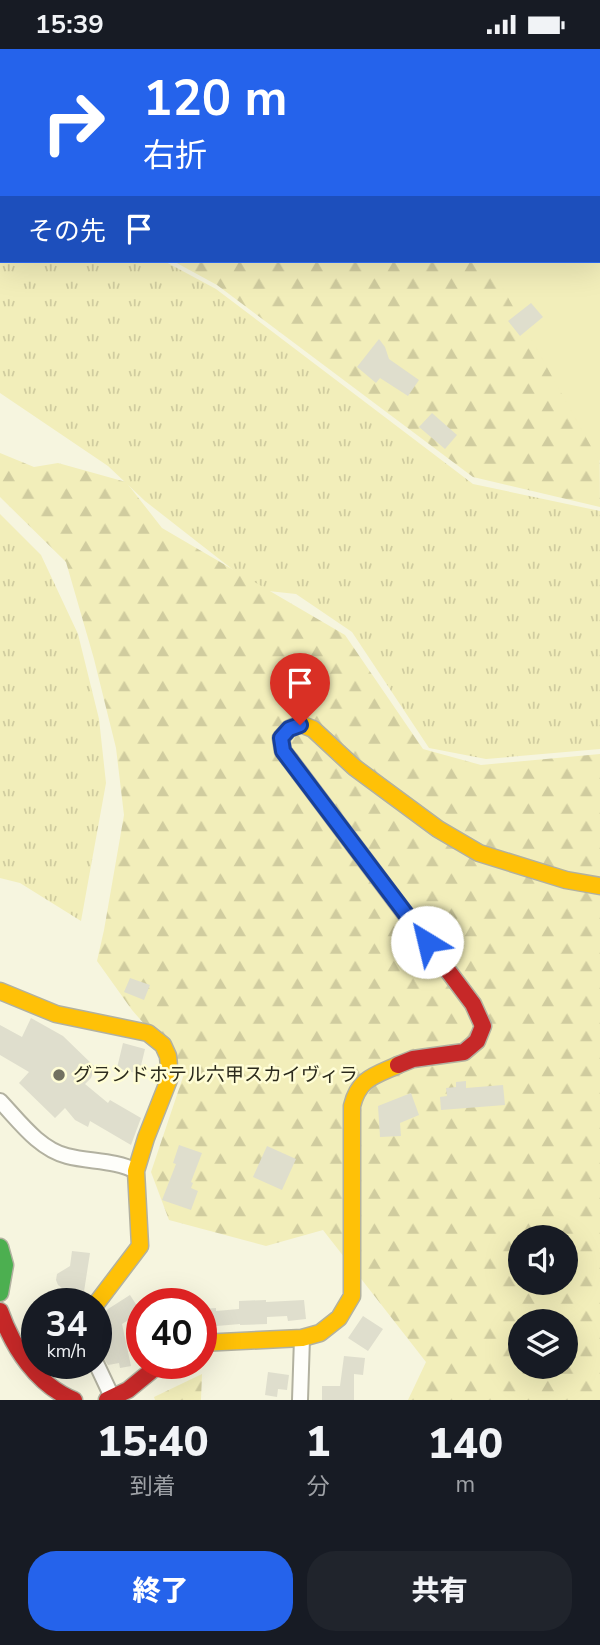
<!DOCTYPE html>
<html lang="ja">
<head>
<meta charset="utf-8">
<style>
  body { margin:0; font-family:"Nunito Sans","Noto Sans JP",sans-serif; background:#20242c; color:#f1f3f6; height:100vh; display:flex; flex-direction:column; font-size:26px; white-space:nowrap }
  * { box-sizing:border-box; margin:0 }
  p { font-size:23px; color:#9ea1a6 }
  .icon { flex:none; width:38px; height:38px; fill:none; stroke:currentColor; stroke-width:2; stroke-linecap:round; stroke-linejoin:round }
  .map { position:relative; height:1351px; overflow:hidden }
  .sheet { display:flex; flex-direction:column; background:#171b24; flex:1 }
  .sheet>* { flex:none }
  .hud { position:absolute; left:0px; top:0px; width:600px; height:214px; box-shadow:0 7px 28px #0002; background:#2563eb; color:#fff; overflow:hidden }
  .tools { position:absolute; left:508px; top:1176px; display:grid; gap:14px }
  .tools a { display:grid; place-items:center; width:70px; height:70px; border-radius:50%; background:#171b24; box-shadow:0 7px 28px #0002; font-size:35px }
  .speed { position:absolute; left:21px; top:1239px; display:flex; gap:14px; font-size:35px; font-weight:700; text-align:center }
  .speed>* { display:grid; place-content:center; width:91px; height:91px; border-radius:50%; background:#171b24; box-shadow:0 7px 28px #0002; line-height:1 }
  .speed small { font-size:18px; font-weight:400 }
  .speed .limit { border:10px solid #d22; background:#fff; color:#111 }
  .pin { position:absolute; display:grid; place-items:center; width:60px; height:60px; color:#fff; margin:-72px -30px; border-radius:50% 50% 50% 0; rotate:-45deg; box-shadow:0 0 7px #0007 }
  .pin .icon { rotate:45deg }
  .me { position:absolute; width:77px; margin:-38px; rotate:324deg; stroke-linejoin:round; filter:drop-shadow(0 0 5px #0008) }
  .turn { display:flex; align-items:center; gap:24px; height:147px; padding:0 28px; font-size:32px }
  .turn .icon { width:91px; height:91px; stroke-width:2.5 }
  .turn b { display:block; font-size:49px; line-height:60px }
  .then { display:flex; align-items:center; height:66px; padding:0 28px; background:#0003; gap:14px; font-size:26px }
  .eta { display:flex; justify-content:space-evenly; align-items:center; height:119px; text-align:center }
  .eta b { font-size:42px; font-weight:800; line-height:49px }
  .button { display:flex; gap:14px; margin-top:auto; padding:14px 28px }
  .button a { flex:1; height:80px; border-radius:28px; background:#2563eb; color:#fff; font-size:28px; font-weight:800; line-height:80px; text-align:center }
  .button a+a { background:#20242c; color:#f1f3f6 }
  .status { display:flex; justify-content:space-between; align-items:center; height:49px; padding:0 35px; background:#171b24; direction:ltr }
  .status svg { height:19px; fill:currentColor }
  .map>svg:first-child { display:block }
  .grass { fill:url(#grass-tufts) }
  .forest { fill:url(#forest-firs); fill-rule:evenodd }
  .green { fill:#f2eeba }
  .building { fill:#dfdecd }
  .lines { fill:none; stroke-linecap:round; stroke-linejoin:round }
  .street-casing { stroke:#b2b1a0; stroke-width:18 }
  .fast-casing { stroke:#b2b1a0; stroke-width:19 }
  .slow-casing { stroke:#b2b1a0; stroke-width:19 }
  .jam-casing { stroke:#b2b1a0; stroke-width:19 }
  .street { stroke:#fefefa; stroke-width:14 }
  .fast { stroke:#4caf50; stroke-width:16 }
  .slow { stroke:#ffc107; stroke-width:16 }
  .jam { stroke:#c62828; stroke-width:16 }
  .route-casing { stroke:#184099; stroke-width:18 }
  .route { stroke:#2563eb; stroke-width:12 }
  .poi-dot { fill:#727160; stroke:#fffdd6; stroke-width:2.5 }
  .labels { text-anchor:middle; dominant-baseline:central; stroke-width:5; stroke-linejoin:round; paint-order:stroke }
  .poi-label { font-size:19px; fill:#2b2a1c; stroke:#fffdd6; text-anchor:start }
</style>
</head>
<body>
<div class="status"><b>15:39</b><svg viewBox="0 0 49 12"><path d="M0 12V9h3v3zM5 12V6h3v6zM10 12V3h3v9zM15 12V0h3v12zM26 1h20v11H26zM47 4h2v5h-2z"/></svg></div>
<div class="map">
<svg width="600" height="1351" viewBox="0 0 600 1351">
  <defs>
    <pattern id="grass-tufts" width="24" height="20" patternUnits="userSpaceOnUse" patternTransform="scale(1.75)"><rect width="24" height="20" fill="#f2eeba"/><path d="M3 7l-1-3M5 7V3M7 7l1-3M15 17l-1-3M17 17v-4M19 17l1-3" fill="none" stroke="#d0cc9f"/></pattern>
    <pattern id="forest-firs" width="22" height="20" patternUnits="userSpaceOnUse" patternTransform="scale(1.75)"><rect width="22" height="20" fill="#f2eeba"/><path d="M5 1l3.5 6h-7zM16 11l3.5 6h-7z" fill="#d0cc9f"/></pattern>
  </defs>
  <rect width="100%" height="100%" fill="#f6f5df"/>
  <!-- grass -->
  <path class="grass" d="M0 144 2 145V212H164L216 240 473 435 600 462V700L486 710 429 699 352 583 296 545 259 541 145 452 108 417 0 344Z
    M0 465 41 506 78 585 99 670 106 734 81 872 20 834 0 829Z"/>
  <!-- forest -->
  <path class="forest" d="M0 0H313L314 2H2V153H0Z
    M173 212H598L600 458 473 428 217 236Z
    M0 404 34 418 58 414 126 433 162 479 345 586 423 700 481 716 600 705V1351H408L426 1313 323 1181 266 1197 169 1171 151 1123 185 1022 132 961 97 912 104 881 124 766 116 699 94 610 66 513 0 448ZM520 1188H565V1234H520ZM520 1272H565V1318H520Z
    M202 1325 201 1351H155L154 1348Z"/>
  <!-- green -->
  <path class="green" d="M599 64 600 65V412L593 401 491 218 489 212H598Z"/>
  <!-- building -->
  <path class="building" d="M531 254 543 268 520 287 508 272Z
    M379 290 385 298 389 310 419 331 408 347 380 329 376 334 357 318Z
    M432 364 457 386 445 400 419 378Z
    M130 929 150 936 144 951 124 943Z
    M31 969 63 987 95 1018 91 1029 85 1035 108 1054 110 1051 141 1069 131 1096 90 1072 88 1078 75 1071 65 1059 55 1069 19 1034 29 1023 0 1006V976L22 988Z
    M123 994 145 1000 139 1025 117 1019Z
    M466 1032V1039L503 1036 505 1056 441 1061 440 1048 447 1047 446 1039 456 1038V1033Z
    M411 1044 419 1066 400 1074 401 1087 380 1088 378 1057Z
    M179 1096 202 1104 191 1133 193 1134 191 1139 198 1142 191 1161 162 1151 176 1115 173 1114Z
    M267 1097 296 1110 282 1141 253 1128Z
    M72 1202 90 1204 83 1249 72 1255H66L61 1244 62 1239 58 1236 56 1231 57 1225 70 1217Z
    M130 1246 141 1263 122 1275 131 1317 120 1319 119 1314 108 1316 102 1307 98 1289 104 1288 96 1276 105 1270 103 1265 108 1260Z
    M266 1251V1253L304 1251 306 1270 288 1272 287 1267 267 1268V1275L240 1276V1275L205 1278 203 1260 216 1259V1262L239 1260V1252Z
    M363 1267 383 1280 368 1302 348 1289Z
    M344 1307 365 1309 363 1326 354 1325V1351H322V1337H340Z
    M268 1323 289 1326 287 1341 278 1340 277 1348 265 1346Z"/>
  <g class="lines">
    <defs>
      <path id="street" d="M0 1052C19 1072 39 1100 67 1107 90 1113 115 1111 136 1122
        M96 1314 113 1350
        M300 1351 302 1289"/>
      <path id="fast" d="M0 1198 5 1216 0 1244"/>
      <path id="slow" d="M598 34H600
        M290 711 283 702 281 689 289 680 300 675 313 680 354 718 438 780 479 804 566 831 600 837
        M0 942 56 965 148 984 163 996 168 1007 170 1028 146 1089 136 1122 140 1197 96 1255
        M201 1294 302 1289 320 1284 339 1269 352 1247V1057C359 1029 374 1027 398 1016"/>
      <path id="jam" d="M486 0 492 2
        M290 711 473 955 483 977 477 992 464 1003 413 1010 398 1016
        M0 1262C13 1299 37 1336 74 1351
        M107 1351 128 1341 161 1314"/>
    </defs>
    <!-- street casing -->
    <use href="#street" class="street-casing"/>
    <!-- fast casing -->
    <use href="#fast" class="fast-casing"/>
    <!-- slow casing -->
    <use href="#slow" class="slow-casing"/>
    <!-- jam casing -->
    <use href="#jam" class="jam-casing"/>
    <!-- street -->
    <use href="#street" class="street"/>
    <!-- fast -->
    <use href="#fast" class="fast"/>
    <!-- slow -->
    <use href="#slow" class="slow"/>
    <!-- jam -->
    <use href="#jam" class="jam"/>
  </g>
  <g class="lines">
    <defs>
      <path id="route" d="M300 676 289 680 281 689 283 702 427 893"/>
    </defs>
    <!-- route casing -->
    <use href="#route" class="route-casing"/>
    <!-- route -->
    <use href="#route" class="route"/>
  </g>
  <!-- markers -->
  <circle class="poi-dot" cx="59" cy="1026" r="7"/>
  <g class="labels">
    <!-- poi labels -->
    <g class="poi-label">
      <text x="73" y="1026">グランドホテル六甲スカイヴィラ</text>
    </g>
  </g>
</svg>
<div class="tools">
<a><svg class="icon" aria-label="sound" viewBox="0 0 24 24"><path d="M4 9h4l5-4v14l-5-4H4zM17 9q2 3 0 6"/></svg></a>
<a><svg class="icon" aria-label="layers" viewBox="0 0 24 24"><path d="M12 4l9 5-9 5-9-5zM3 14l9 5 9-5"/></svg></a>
</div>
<div class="speed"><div>34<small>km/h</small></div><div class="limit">40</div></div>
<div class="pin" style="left:300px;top:676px;background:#d93025"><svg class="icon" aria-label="arrive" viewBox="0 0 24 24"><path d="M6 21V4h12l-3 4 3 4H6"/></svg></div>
<svg class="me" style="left:427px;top:893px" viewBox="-20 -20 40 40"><circle r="19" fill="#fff"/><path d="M0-13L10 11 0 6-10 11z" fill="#2563eb"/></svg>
<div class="hud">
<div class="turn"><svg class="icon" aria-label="right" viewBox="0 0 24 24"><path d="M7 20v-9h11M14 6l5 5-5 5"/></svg><div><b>120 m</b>右折</div></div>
<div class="then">その先<svg class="icon" aria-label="arrive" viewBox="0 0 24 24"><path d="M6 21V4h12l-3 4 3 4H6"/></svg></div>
</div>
</div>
<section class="sheet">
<div class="eta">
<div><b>15:40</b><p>到着</p></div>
<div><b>1</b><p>分</p></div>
<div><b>140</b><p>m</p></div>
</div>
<div class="button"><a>終了</a><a>共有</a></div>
</section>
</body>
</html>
